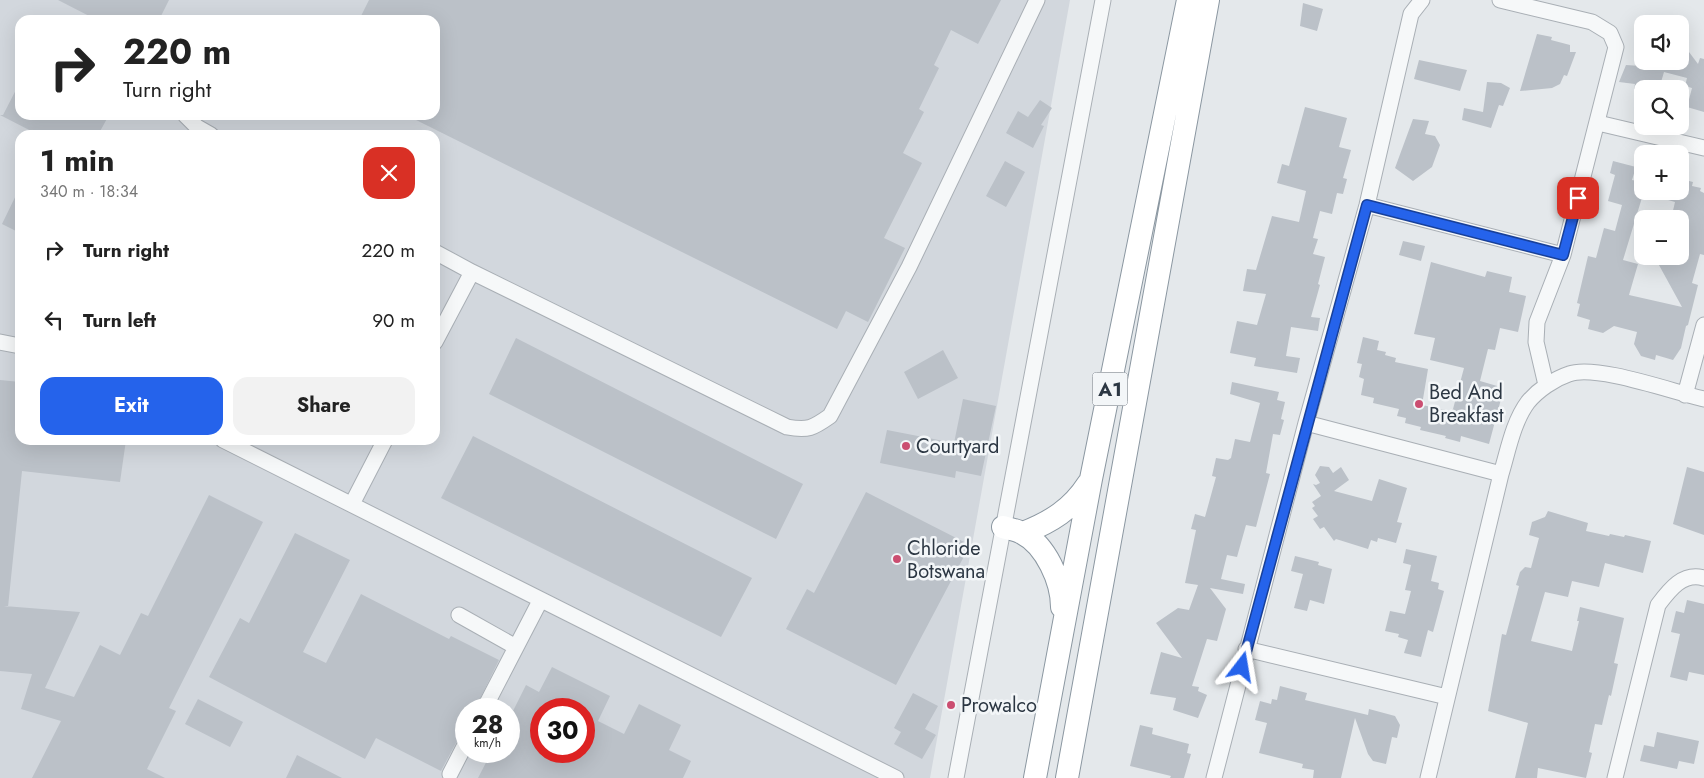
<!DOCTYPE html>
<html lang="en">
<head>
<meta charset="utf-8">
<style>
  body { margin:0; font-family:Jost,sans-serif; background:#f2f2f2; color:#222; height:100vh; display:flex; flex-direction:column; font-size:19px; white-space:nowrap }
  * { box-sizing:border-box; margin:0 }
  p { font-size:16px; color:#767676 }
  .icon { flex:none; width:28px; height:28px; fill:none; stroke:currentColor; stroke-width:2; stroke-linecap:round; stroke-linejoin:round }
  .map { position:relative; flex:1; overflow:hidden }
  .details { position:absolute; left:15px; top:130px; width:425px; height:315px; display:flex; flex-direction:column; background:#fff; border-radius:15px; box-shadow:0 5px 20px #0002 }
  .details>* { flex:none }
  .hud { position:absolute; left:15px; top:15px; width:425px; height:105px; border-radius:15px; box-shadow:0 5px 20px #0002; background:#fff; color:#222; overflow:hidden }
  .tools { position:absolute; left:1634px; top:15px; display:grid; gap:10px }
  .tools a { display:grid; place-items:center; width:55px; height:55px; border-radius:10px; background:#fff; box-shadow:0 5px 20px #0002; font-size:25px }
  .speed { position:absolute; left:455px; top:698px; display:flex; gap:10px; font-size:25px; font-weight:700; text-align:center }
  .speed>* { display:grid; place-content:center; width:65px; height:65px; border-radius:50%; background:#fff; box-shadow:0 5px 20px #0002; line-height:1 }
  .speed small { font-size:12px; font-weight:400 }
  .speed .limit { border:8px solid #d22; background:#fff; color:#111 }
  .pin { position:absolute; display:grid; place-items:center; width:42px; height:42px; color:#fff; margin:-21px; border-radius:10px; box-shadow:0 2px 8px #0006 }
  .me { position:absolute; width:55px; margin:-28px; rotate:14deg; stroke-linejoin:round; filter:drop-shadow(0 0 4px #0008) }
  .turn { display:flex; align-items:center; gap:18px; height:105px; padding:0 25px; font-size:22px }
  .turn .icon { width:65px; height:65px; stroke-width:2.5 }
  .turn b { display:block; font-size:35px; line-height:42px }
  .round { display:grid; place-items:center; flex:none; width:52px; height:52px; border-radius:15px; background:#f2f2f2 }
  .head { display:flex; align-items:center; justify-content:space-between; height:85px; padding:0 25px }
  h1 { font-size:30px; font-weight:700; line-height:38px }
  .action { display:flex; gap:10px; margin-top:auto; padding:10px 25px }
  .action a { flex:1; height:58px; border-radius:15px; background:#2563eb; color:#fff; font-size:20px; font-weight:700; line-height:58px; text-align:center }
  .action a+a { background:#f2f2f2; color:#222 }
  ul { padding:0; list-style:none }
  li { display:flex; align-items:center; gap:15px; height:70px; padding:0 25px }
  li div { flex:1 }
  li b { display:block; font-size:19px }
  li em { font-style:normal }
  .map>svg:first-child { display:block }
  .built { fill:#d2d7dd; fill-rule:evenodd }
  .building { fill:#bbc1c8; fill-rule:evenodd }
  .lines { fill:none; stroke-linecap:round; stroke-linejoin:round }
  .minor-casing { stroke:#a9afb5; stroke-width:17 }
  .highway-casing { stroke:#8b97a1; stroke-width:24 }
  .minor { stroke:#f6f8f9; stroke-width:15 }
  .highway { stroke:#fff; stroke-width:22 }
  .route-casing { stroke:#184099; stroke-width:12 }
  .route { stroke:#2563eb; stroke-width:9 }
  .poi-dot { fill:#cb4e71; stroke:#f3f6f8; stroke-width:2 }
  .labels { text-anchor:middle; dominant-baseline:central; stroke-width:5; stroke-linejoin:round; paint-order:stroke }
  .shield { fill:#f3f6f8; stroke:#687079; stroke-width:1 }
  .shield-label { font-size:19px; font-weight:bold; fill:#2c3743 }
  .poi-label { font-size:20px; fill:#2c3743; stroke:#f3f6f8; text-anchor:start }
</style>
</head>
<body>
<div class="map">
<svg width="1704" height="778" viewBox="0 0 1704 778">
  <rect width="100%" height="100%" fill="#e4e8eb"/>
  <!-- built -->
  <path class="built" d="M0 0H1070L930 778H0ZM20 20H435V115H20ZM20 135H435V440H20ZM466 709H509V751H466ZM541 709H584V751H541Z"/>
  <!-- building -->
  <path class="building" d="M58 0H169L159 20H97Z
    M369 0H1001L978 44 951 30 934 65 939 68 919 109 924 112 903 153 922 163 884 238 905 248 868 322 846 311 837 329 406 115H435V20H359Z
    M1303 3 1323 9 1317 31 1300 26Z
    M1537 34 1552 37 1551 40 1570 45V52H1576L1567 76 1564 75 1560 84 1552 88 1520 91Z
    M1680 40 1698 64 1700 58 1704 59V112L1687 107 1692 88 1685 86 1687 78 1664 72 1659 89H1634L1635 84 1619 82 1626 65 1641 66 1639 65V61H1680Z
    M1419 60 1467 70 1460 91 1414 79Z
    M20 82V115H109L98 135H39L0 115H3Z
    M1487 82 1501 83 1510 88 1503 106 1499 105 1491 128 1462 120 1464 108 1483 112Z
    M1040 100 1052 108 1041 125 1044 126 1033 148 1006 133 1018 111 1028 117Z
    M1305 107 1347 118 1339 147 1351 150 1343 178 1347 179 1343 194 1337 193 1332 214 1320 211 1313 238 1318 239 1313 254 1325 257 1318 284 1320 285 1311 317 1320 318 1318 331 1291 327 1286 356 1300 358 1297 373 1254 366 1256 358 1230 353 1237 321 1257 325 1266 294 1243 291 1247 269 1256 270 1272 216 1299 222 1306 191 1277 183 1282 164 1289 166Z
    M1413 119 1429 121 1425 134 1435 136 1440 145 1432 167 1413 181 1395 168Z
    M1005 161 1025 172 1006 207 986 196Z
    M1613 161 1636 167 1632 180 1642 182V191H1644L1623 260 1638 264 1629 295 1682 307 1654 256H1680V219H1671L1675 202 1651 195V191H1680L1681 179 1693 182 1692 186 1701 188 1700 191 1704 193V255L1700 254 1692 283 1698 285 1688 325 1686 326 1681 348 1673 360 1656 355 1655 360 1641 356 1634 344 1637 332 1614 326 1603 333 1588 329 1590 320 1577 316 1580 304 1577 303 1588 256 1596 258 1604 228 1615 231 1622 205 1608 201 1615 175 1610 173Z
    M20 187V233L2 224Z
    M1403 241 1425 246 1421 261 1399 255Z
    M1431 262 1485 277 1487 271 1512 277 1509 292 1526 296 1518 332 1500 328 1495 350 1488 349 1480 381 1504 388 1489 444 1461 436 1460 442 1445 438 1446 436 1420 430 1421 427 1405 423 1406 418 1397 416 1399 409 1373 403 1374 398 1361 395 1364 379 1359 377 1362 364 1357 363 1363 337 1379 341 1377 350 1386 352 1385 355 1396 358 1395 362 1428 369 1422 405 1451 411 1453 409 1464 368 1430 360 1435 338 1414 334Z
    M516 338 803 484 776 539 489 394Z
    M943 350 958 378 918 399 904 372Z
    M0 380 20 382V440H126L120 482 22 471 8 607 4 606 80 612 45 688 74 697 100 645 120 655 141 613 148 616 209 495 263 522 169 708 176 711 147 769 165 778H32L61 721 21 709 32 674 0 671Z
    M1232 382 1279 392 1277 400 1285 402 1281 419 1284 420 1280 435 1273 434 1266 473 1270 474 1256 527 1246 525 1237 557 1227 555 1221 579 1245 584 1243 594 1210 588 1226 609 1217 641 1207 639 1192 686 1199 687 1198 691 1207 695 1198 718 1173 710 1176 698 1150 694 1161 652 1182 658 1156 623 1178 608 1189 610 1198 585 1185 583 1196 530 1191 529 1195 514 1205 517 1216 477 1212 476 1216 458 1228 460 1231 458 1235 439 1250 442 1260 403 1230 394Z
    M963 399 996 406 981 476 956 471 955 478 880 463 887 430 954 443Z
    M473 436 752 578 721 637 441 498Z
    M1320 466 1329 467 1333 473 1341 467 1349 480 1334 491 1372 501 1379 479 1407 488 1397 522 1402 523 1396 543 1378 538 1377 542 1371 540 1368 549 1336 539 1334 541 1324 527 1320 529 1313 519 1318 516 1312 508 1315 506 1312 502 1321 496 1313 484 1316 485 1320 483 1315 475Z
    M1687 467 1704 472V535L1673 524Z
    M866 492 970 545 896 685 786 629 807 589 814 593Z
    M1548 511 1588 523 1586 531 1609 536 1610 534 1624 537 1625 535 1651 541 1643 573 1605 563 1599 587 1572 581 1568 597 1545 592 1531 641 1572 651 1579 621H1577L1580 607 1624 618 1614 663 1618 664 1611 696 1609 695 1602 725 1595 724 1589 752 1592 753 1586 778 1538 768 1537 778H1515L1528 723 1488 711 1502 634 1506 635 1519 586 1516 585 1520 572 1525 567 1531 568 1539 538 1529 535 1532 522 1545 517Z
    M295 533 350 560 303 652 326 663 361 594 449 639 451 636 499 660 475 709H466V734L458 739 441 771 376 738 365 759 209 677 240 618 249 623Z
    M1406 549 1437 556 1431 581 1439 583 1438 589 1444 591 1433 632 1428 630 1421 657 1404 653 1408 640 1398 637 1399 634 1385 631 1390 611 1405 614 1411 591 1405 590 1411 565 1403 563Z
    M1295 556 1319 562 1318 565 1332 569 1324 604 1310 600 1307 611 1294 608 1303 574 1291 571Z
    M1687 600 1704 604V675L1689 672 1687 681 1670 677 1680 634 1671 632 1676 611 1684 613Z
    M552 667 610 696 598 721 624 734 639 704 681 725 669 750 691 761 683 778H478L492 751H509V719L526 685 539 692ZM541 709H584V751H541Z
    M1280 686 1307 693 1305 700 1368 715 1369 709 1395 716 1400 725 1397 738 1392 737 1386 764 1373 761 1368 754 1355 718 1341 778H1313L1314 770 1302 768 1303 764 1259 753 1267 723 1255 720 1260 701 1271 704 1272 699 1277 700Z
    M913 693 938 706 925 729 936 735 922 759 894 744 901 732 894 728Z
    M198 699 243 722 230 747 185 724Z
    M1140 725 1153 728 1152 734 1189 744 1187 753 1191 754 1184 778H1170L1171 776 1130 766Z
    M1657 732 1699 741 1694 764 1679 761 1677 769 1640 761 1644 745 1654 747Z
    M297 755 342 778H286Z"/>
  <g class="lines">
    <defs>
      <path id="minor" d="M1500 0 1592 22 1610 33 1616 47 1563 255 1537 322 1536 342 1546 385
        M185 115 197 127 211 135
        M1598 123 1704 148
        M1367 205 1563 255
        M435 252 472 272 435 342
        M472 272 787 427C808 431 813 428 830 416L909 267 1037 0
        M0 342 20 346
        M1685 395 1704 325
        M1306 423 1501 474
        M223 440 896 778
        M352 504 385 440
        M459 615 516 647
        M1246 649 1447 697
        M484 709 540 601
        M450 774 466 743
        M956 778 1103 0
        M1214 778 1306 423 1367 205 1411 14 1422 0
        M1428 778 1501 474C1508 451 1513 422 1528 402 1538 390 1554 379 1569 374 1596 364 1673 392 1704 399
        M1615 778 1658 605C1670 589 1683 572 1704 578"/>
      <path id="highway" d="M1003 527C1009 529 1017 530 1022 533 1046 545 1062 582 1062 607
        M1023 533C1051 522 1072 509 1088 484
        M1035 778 1091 479 1188 0
        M1067 778 1208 0"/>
    </defs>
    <!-- minor casing -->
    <use href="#minor" class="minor-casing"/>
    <!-- highway casing -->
    <use href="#highway" class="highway-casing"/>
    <!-- minor -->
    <use href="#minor" class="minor"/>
    <!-- highway -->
    <use href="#highway" class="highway"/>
  </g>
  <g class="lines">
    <defs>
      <path id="route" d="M1242 667 1367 205 1563 255 1578 198"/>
    </defs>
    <!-- route casing -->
    <use href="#route" class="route-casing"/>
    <!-- route -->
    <use href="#route" class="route"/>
  </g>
  <!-- markers -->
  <g class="poi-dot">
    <circle cx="1419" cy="404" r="5"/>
    <circle cx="906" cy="446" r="5"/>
    <circle cx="897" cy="559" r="5"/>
    <circle cx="951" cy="705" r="5"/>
  </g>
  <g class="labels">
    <!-- shield labels -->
    <rect class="shield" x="1092.5" y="372.5" width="35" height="33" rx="4"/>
    <g class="shield-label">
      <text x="1110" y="389">A1</text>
    </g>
    <!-- poi labels -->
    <g class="poi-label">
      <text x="1429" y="392">Bed And<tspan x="1429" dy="23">Breakfast</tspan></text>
      <text x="916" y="446">Courtyard</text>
      <text x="907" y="548">Chloride<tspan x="907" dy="23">Botswana</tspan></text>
      <text x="961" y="705">Prowalco</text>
    </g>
  </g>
</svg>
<div class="tools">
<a><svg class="icon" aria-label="sound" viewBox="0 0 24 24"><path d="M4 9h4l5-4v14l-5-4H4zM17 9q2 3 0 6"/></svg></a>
<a><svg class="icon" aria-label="search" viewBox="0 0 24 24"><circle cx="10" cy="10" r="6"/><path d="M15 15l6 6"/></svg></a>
<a>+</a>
<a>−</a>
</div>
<div class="speed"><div>28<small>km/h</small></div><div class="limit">30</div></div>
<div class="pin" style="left:1578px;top:198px;background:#d93025"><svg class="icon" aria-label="arrive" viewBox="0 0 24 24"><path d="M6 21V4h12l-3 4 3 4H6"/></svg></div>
<svg class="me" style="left:1242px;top:667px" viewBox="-20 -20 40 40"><path d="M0-17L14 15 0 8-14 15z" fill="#2563eb" stroke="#fff" stroke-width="4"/></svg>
<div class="hud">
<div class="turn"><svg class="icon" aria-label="right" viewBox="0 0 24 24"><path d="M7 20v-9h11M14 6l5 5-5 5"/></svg><div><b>220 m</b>Turn right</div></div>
</div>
<section class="details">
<div class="head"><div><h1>1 min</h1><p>340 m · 18:34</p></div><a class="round" style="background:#d93025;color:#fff"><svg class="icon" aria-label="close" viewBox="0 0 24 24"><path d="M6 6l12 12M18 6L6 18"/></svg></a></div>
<ul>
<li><svg class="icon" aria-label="right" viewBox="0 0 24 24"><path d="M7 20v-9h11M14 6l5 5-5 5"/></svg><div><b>Turn right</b></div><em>220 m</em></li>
<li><svg class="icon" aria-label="left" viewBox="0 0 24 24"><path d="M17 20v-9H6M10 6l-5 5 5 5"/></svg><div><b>Turn left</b></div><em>90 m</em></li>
</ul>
<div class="action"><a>Exit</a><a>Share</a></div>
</section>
</div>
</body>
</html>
